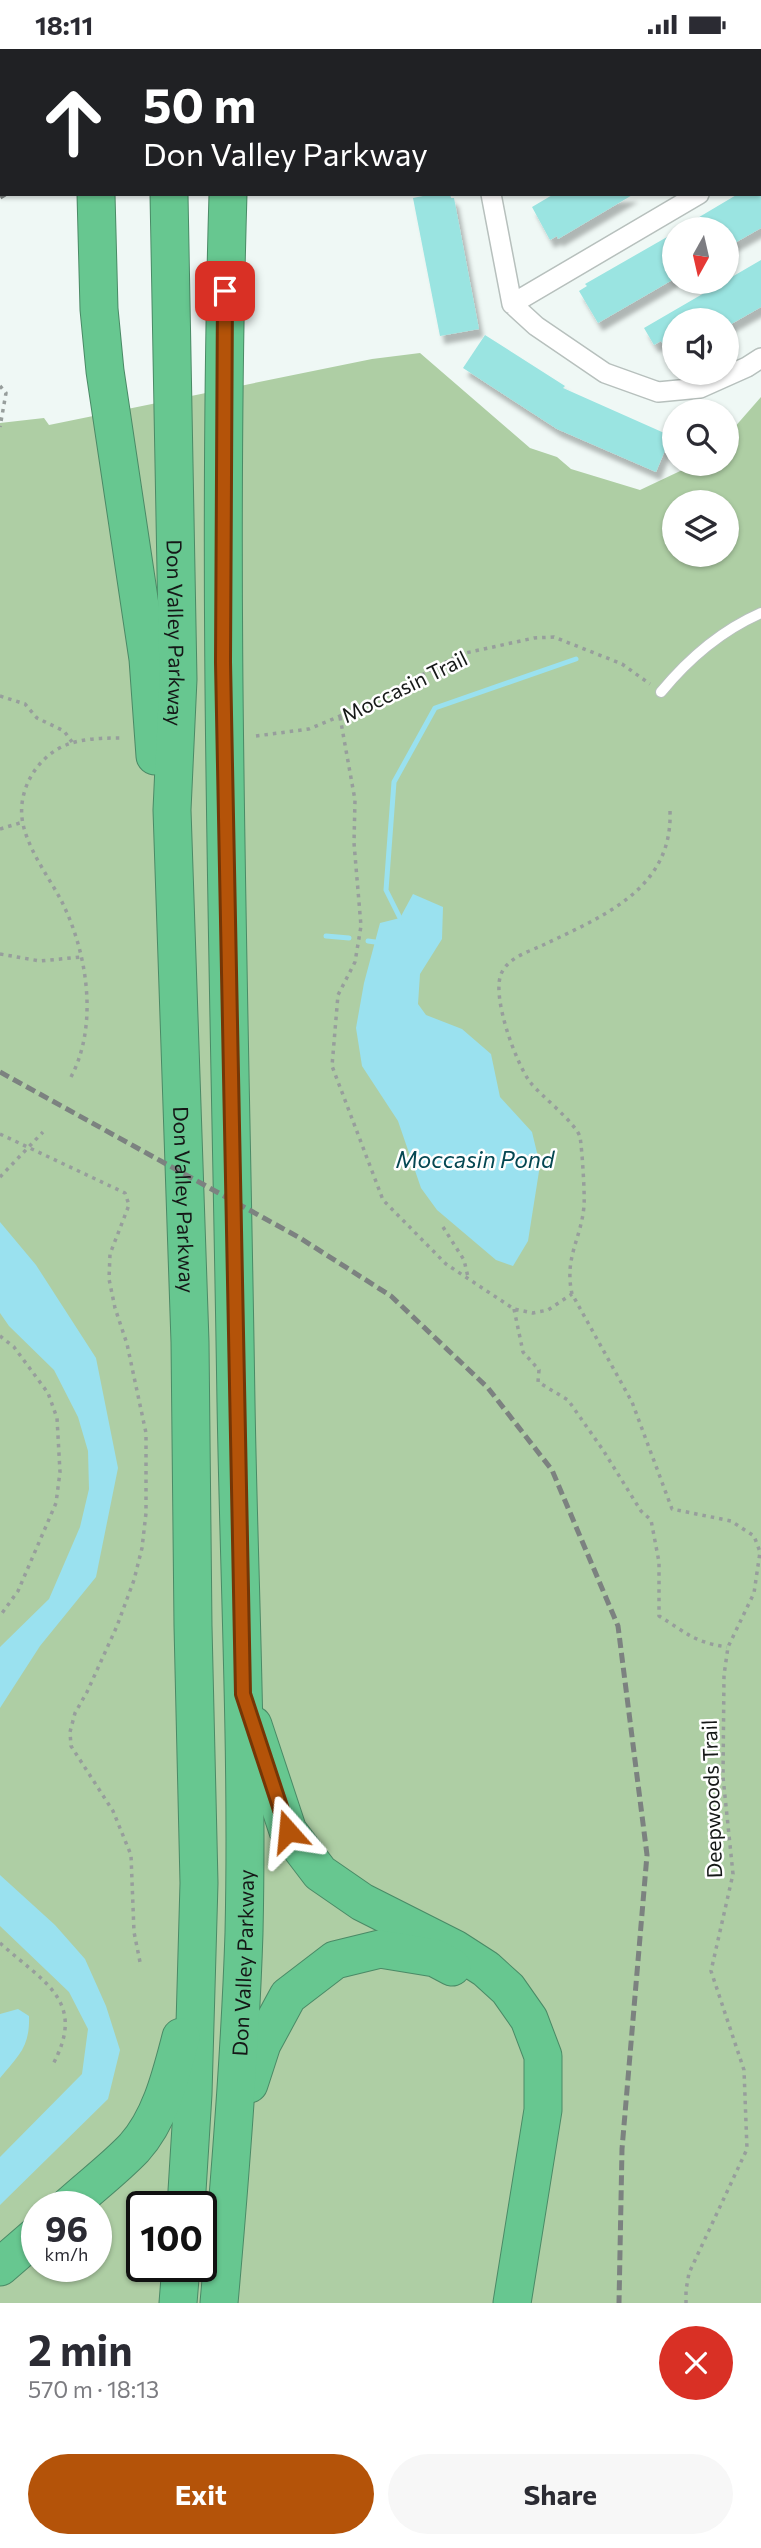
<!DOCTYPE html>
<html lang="en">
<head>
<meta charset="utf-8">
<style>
  body { margin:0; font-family:Commissioner,sans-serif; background:#f7f7f7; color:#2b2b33; height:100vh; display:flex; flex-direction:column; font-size:26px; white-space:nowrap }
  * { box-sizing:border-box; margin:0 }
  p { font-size:23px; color:#7c7c81 }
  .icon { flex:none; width:38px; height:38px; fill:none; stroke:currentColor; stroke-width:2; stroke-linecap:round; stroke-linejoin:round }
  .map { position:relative; height:2254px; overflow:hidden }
  .drawer { display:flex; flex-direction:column; background:#fff; flex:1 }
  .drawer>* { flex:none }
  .guide { position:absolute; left:0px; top:0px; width:761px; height:147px; box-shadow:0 2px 5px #0004; background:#202124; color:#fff; overflow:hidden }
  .needle { width:46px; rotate:188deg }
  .tools { position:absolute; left:662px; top:168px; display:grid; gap:14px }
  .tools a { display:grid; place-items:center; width:77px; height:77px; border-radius:50%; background:#fff; box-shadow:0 2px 5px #0004; font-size:35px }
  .speed { position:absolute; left:21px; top:2142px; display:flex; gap:14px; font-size:35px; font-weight:700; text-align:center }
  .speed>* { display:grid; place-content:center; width:91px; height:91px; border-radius:50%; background:#fff; box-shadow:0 2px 5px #0004; line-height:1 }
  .speed small { font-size:18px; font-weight:400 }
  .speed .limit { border:4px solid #111; border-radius:10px; background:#fff; color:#111 }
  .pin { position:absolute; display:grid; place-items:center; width:60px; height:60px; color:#fff; margin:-30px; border-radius:14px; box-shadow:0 4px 10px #0006 }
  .me { position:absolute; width:77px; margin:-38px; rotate:342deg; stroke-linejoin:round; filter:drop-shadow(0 0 5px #0008) }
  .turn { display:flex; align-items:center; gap:24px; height:147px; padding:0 28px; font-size:32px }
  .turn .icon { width:91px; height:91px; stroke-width:2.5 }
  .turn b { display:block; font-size:49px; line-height:60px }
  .round { display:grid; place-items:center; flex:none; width:74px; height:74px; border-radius:37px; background:#f7f7f7 }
  .overview { display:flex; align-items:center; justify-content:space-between; height:119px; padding:0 28px }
  h1 { font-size:42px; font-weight:700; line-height:52px }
  .button { display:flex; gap:14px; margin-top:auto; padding:14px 28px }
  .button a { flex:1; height:80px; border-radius:42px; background:#b45309; color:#fff; font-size:28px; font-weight:700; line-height:80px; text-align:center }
  .button a+a { background:#f7f7f7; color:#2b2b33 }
  .status { display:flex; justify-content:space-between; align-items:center; height:49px; padding:0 35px; background:#fff; direction:ltr }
  .status svg { height:19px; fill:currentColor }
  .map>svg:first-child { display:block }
  .green { fill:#aecea4; fill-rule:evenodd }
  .water { fill:#9ae1ef }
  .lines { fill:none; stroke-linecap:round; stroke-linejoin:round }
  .stream { stroke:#9ae1ef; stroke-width:5 }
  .building { fill:#9ae4e1; filter:url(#shadow) }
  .lane-casing { stroke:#b7c0bd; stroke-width:12 }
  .street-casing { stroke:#b7c0bd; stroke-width:22 }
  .highway-casing { stroke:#4a8a66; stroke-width:39 }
  .path { stroke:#979e9c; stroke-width:3.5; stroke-dasharray:3.5 5; stroke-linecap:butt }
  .lane { stroke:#fff; stroke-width:10 }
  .street { stroke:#fff; stroke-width:19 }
  .highway { stroke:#67c790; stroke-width:37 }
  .rail { stroke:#7c8280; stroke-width:5; stroke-dasharray:10 5; stroke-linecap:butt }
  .route-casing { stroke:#753606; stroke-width:18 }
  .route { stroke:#b45309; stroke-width:12 }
  .labels { text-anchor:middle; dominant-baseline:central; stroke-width:5; stroke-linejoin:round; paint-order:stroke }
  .street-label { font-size:21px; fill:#151817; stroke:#fff }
  .water-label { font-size:23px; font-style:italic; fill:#044752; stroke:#fff }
</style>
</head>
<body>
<div class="status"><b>18:11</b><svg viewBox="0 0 49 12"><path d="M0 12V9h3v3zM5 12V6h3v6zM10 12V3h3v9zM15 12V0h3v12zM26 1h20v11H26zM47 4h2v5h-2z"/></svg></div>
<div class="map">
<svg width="761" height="2254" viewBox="0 0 761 2254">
  <defs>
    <filter id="shadow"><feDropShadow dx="4.5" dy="8" stdDeviation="2" flood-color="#0004"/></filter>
  </defs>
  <rect width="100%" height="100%" fill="#eff8f5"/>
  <!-- green -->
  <path class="green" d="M420 304 530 399 557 408 571 420 640 441 695 415H726V388L761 348V2254H0V374L44 369 49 376 372 310ZM674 453H726V506H674ZM37 2158H96V2217H37ZM142 2158H201V2217H142Z"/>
  <!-- water -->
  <path class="water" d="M413 845 443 858 442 890 420 925 418 955 426 966 462 980 491 1005 500 1048 532 1083 540 1116 528 1192 513 1217 496 1211 437 1161 421 1139 398 1072 362 1017 356 979 364 934 380 874 400 869Z
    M0 1173 36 1216 96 1309 118 1419 96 1528 40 1597 0 1659V1598L49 1550 80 1478 89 1440 88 1402 78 1368 54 1321 9 1277 0 1264Z
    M0 1826 55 1876 85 1910 106 1957 120 2001 108 2050 0 2156V2108L82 2025 88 1980 69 1943 0 1877Z
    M18 1960 29 1967C30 1998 19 2006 0 2029V1965Z"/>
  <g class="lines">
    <!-- stream -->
    <path class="stream" d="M400 869 386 841 394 733 435 659 576 610
      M326 887 349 889
      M368 892 375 893"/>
  </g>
  <!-- building -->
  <path class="building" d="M433 145H450L451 149H454L479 280 440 287 413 149Z
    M554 145H634L558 190 557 187 550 191 532 158Z
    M738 145H761V179L726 199V180H679Z
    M674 184V230L598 274 579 242 587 237 585 235Z
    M761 211V258L726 278V271H674V313L661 292 654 296 644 279Z
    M485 286 565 337 563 339 671 387 656 423 557 380 463 319Z"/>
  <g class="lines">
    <defs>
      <path id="lane" d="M661 643C689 609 720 582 761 564"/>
      <path id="street" d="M744 0 745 2
        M599 2 602 0
        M760 29 761 31
        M760 109H761
        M491 145 512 255 536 277 605 324 658 343 700 339 747 318 761 309
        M512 255 699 145"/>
      <g id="highway">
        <path d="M99 2V0"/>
        <path d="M174 2 175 0"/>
        <path d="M232 2V0"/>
        <path d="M96 145 99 260 105 322 148 610 155 707"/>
        <path id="s1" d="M169 145 178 630 172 761 190 1293 193 1577 199 1834 193 2045 186 2158"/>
        <path d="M253 1676 288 1782 320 1824 362 1853 455 1900 486 1920 508 1940 529 1970 543 2007V2061L512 2254"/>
        <path d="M249 2035 262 1995 288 1947 335 1911 380 1900 435 1909 452 1918"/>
        <path d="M68 2158C90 2138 114 2120 134 2099 161 2069 171 2026 181 1988"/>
        <path d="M0 2218 37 2186"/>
        <path d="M178 2254 181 2217"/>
        <path id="s2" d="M219 2254C230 2131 240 2008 244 1884 248 1707 239 1530 236 1354 230 951 216 548 228 145"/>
      </g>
    </defs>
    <!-- lane casing -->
    <use href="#lane" class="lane-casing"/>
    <!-- street casing -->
    <use href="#street" class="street-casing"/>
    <!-- highway casing -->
    <use href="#highway" class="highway-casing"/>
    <!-- path -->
    <path class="path" d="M0 337 6 344 0 378
      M0 647 25 655 37 669 64 682 72 693
      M340 668 355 751 354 794 361 877 355 913 338 946 332 1017 383 1151 446 1215 514 1260 533 1264 548 1261 572 1245
      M256 687 309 680 364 657 461 605 534 589 554 588 622 615 650 635
      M670 762C673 841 601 868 541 897 527 903 509 909 502 923 490 945 516 1014 530 1033 540 1046 576 1074 580 1088 582 1099 585 1146 584 1157 581 1191 564 1208 572 1245L632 1353 672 1460 731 1472 754 1487 760 1503 754 1544 728 1598 724 1626 723 1728 733 1825 711 1922 744 2021 747 2100 689 2224 686 2241V2254
      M0 780 23 773
      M0 905 40 912 81 908
      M71 1028C99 975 87 902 61 851 48 827 29 802 23 775 16 743 36 708 66 696 83 689 105 689 124 689
      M0 1085 125 1144 129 1156 110 1205 109 1230 115 1259 127 1295 146 1384V1464L142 1499 134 1531 117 1577 87 1643 75 1664 70 1683 71 1697 113 1762 131 1806 134 1883 140 1913
      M0 1128 43 1083
      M443 1178 464 1211 468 1228
      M514 1260 523 1303 539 1321 538 1333 568 1351 603 1401 641 1462 651 1471 659 1513V1567C687 1584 693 1593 727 1598
      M0 1287 14 1298 48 1344 57 1369 60 1423 56 1454 18 1542 0 1567
      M0 1894C44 1934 88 1952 52 2017"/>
    <!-- lane -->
    <use href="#lane" class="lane"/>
    <!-- street -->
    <use href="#street" class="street"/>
    <!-- highway -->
    <use href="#highway" class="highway"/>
    <!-- rail -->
    <path class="rail" d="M233 2 236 0
      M255 2 258 0
      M0 148 5 145
      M0 1023 300 1189 391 1247 488 1339 552 1421 618 1577 647 1806 622 2100 619 2254"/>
  </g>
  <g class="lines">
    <defs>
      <path id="route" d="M225 242 223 613 243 1645 288 1782"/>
    </defs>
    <!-- route casing -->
    <use href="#route" class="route-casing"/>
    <!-- route -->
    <use href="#route" class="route"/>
  </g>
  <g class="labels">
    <!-- street labels -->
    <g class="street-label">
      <text stroke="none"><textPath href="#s1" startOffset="439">Don Valley Parkway</textPath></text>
      <text transform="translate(404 637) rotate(-26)">Moccasin Trail</text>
      <text stroke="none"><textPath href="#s1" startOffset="1006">Don Valley Parkway</textPath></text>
      <text transform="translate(711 1750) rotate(-92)">Deepwoods Trail</text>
      <text stroke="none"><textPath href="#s2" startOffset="341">Don Valley Parkway</textPath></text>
    </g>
    <!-- water labels -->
    <g class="water-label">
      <text x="475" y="1110">Moccasin Pond</text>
    </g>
  </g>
</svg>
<div class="tools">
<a><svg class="needle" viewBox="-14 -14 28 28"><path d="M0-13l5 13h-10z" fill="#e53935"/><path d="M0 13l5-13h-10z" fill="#7c7c81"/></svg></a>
<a><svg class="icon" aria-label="sound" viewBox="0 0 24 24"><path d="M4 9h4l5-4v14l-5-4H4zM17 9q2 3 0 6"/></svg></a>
<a><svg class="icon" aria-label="search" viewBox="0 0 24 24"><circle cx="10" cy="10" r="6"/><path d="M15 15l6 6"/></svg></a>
<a><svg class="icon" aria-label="layers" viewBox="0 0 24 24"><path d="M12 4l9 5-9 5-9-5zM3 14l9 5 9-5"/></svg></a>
</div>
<div class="speed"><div>96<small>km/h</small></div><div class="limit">100</div></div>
<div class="pin" style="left:225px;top:242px;background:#d93025"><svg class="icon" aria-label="arrive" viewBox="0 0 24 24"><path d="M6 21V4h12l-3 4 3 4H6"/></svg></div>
<svg class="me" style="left:288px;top:1782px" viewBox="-20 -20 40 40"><path d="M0-17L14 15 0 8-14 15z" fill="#b45309" stroke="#fff" stroke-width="4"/></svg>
<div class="guide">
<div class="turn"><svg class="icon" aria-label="ahead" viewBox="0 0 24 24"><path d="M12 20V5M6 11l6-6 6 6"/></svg><div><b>50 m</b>Don Valley Parkway</div></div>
</div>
</div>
<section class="drawer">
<div class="overview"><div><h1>2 min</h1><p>570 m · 18:13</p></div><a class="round" style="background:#d93025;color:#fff"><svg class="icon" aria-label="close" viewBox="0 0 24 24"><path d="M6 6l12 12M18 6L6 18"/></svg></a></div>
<div class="button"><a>Exit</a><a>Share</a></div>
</section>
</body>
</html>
